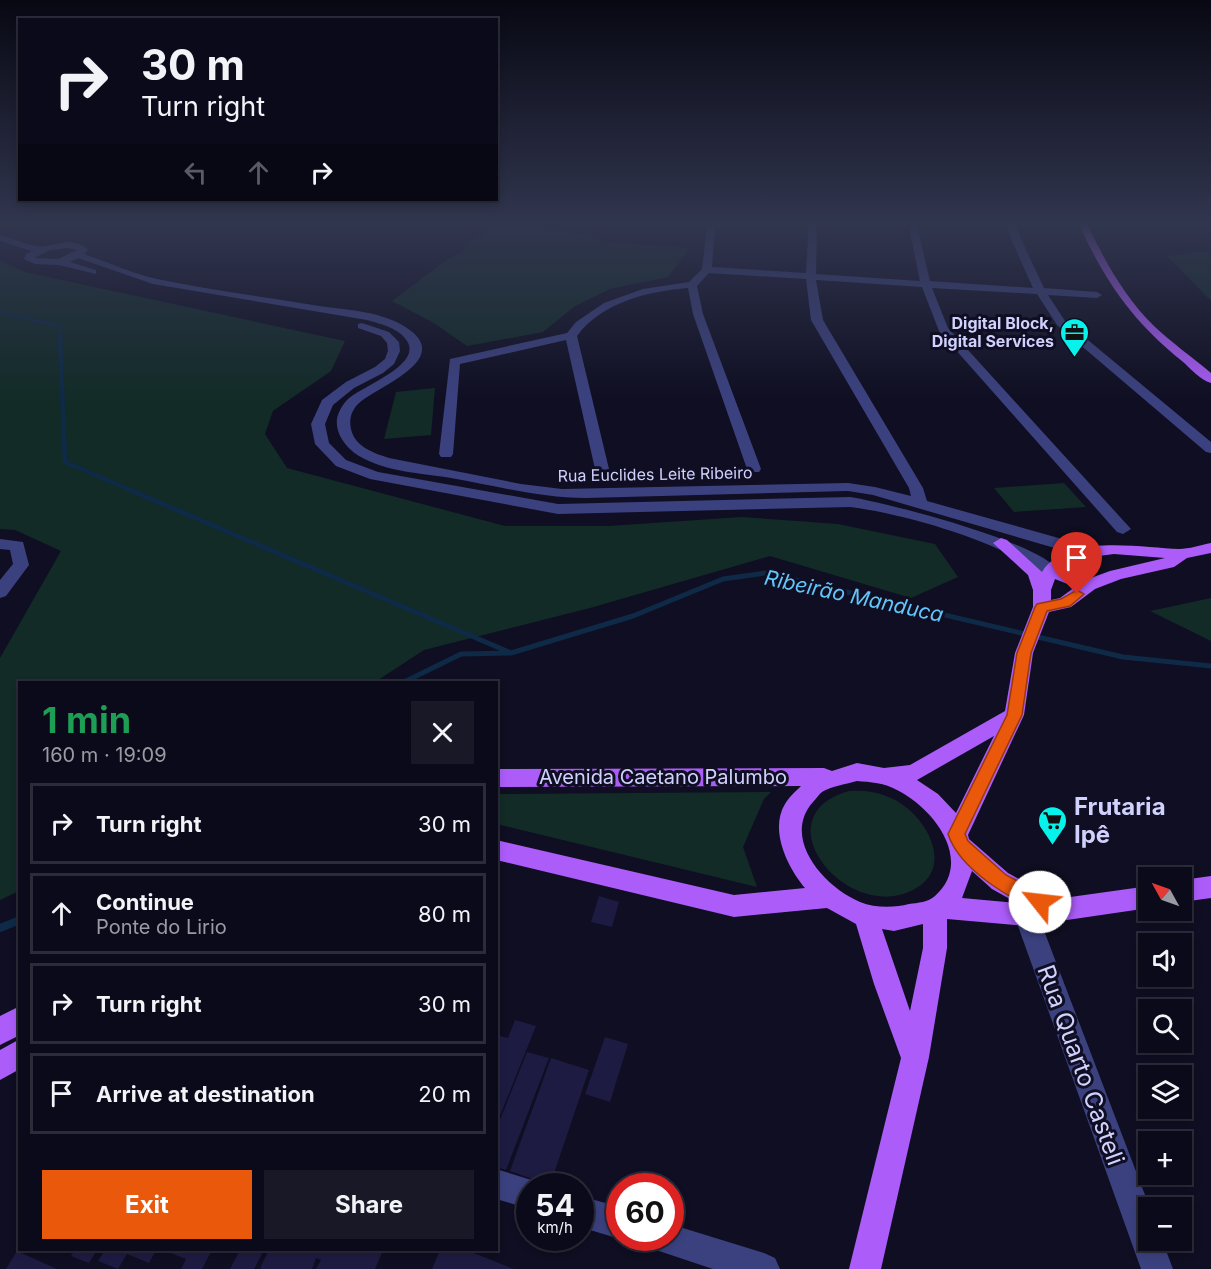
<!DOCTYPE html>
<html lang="en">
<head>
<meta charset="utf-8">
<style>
  body { margin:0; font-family:Inter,sans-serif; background:#191827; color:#f1f3f6; height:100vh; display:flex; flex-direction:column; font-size:22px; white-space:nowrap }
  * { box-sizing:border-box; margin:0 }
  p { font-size:20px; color:#9a9aa2 }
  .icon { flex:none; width:33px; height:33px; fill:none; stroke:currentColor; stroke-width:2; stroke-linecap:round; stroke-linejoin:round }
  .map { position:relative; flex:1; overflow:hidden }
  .side { position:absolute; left:18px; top:681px; width:480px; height:570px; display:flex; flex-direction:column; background:#0b0a1a; border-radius:0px; box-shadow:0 3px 9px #0003,0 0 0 2px #2b2b39 }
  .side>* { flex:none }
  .top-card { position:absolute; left:18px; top:18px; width:480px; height:183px; border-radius:0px; box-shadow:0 3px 9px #0003,0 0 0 2px #2b2b39; background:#0b0a1a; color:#f1f3f6; overflow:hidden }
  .needle { width:39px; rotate:310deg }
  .controls { position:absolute; left:1138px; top:867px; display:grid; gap:12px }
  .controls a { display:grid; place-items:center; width:54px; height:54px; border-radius:0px; background:#0b0a1a; box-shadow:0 3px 9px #0003,0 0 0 2px #2b2b39; font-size:30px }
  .speed { position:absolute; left:516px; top:1173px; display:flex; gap:12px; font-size:30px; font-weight:700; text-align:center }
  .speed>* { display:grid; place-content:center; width:78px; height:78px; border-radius:50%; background:#0b0a1a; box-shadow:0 3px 9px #0003,0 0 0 2px #2b2b39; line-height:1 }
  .speed small { font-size:15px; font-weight:400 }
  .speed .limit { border:9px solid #d22; background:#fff; color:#111 }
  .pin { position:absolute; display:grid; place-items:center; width:51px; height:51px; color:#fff; margin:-62px -26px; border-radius:50% 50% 50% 0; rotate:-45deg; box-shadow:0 0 6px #0007 }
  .pin .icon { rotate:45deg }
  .me { position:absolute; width:66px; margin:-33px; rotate:299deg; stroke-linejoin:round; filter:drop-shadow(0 0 4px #0008) }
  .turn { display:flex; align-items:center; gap:21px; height:126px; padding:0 24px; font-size:27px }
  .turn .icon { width:78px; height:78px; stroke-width:2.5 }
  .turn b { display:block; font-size:42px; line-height:51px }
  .lanes { display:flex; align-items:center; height:57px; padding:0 24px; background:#0003; justify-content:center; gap:30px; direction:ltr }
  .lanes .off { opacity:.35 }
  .round { display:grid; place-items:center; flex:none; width:63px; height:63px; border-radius:0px; background:#191827 }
  .overview { display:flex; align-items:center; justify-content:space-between; height:102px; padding:0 24px }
  h1 { font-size:36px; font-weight:700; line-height:45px; color:#1e9e55 }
  .cta { display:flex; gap:12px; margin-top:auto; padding:12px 24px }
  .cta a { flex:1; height:69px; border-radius:0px; background:#ea580c; color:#fff; font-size:24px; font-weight:700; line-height:69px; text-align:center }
  .cta a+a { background:#191827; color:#f1f3f6 }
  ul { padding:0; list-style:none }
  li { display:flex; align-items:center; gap:18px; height:81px; margin:0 12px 9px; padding:0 12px; border:3px solid #2b2b39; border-radius:0px }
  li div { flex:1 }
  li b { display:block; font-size:22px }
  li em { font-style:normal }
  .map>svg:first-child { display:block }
  .green { fill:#122b27 }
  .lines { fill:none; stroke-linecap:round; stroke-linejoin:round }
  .stream-far3 { stroke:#0e2a46; stroke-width:3 }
  .stream-far2 { stroke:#0e2a46; stroke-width:4.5 }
  .stream-far1 { stroke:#0e2a46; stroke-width:5 }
  .stream { stroke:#0e2a46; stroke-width:8 }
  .building { fill:#1e1b42 }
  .minor { fill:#3b417f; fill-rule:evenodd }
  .major { fill:#ab5cf9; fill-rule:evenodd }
  .route { fill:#ea580c; stroke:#983908; stroke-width:1.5 }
  .labels { text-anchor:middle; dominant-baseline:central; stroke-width:6; stroke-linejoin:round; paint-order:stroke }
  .far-poi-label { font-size:16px; font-weight:bold; fill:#d1d1fd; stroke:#0f0e22; text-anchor:end }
  .far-street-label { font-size:16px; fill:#d1d1fd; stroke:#0f0e22 }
  .street-label { font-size:20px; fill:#d1d1fd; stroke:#0f0e22 }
  .water-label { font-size:21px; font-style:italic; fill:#62c6fa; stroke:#0f0e22 }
  .near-poi-label { font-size:24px; font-weight:bold; fill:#d1d1fd; stroke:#0f0e22; text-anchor:start }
  .near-street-label { font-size:24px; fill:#d1d1fd; stroke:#0f0e22 }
</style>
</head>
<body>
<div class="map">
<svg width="1211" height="1269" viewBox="0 0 1211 1269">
  <rect width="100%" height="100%" fill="#0f0e22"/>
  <!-- green -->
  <path class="green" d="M505 222 576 233 606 242 690 248 668 277 610 289 575 306 543 332 467 346 434 323 392 301 446 260 462 252 467 243 481 236 490 227Z
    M1206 251 1211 255V301L1167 256Z
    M0 260 25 272 345 341 331 371 273 411 265 434 287 468 505 526H608L742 517 838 524 935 544 958 577 911 598 770 556 590 608 424 650 375 682H20L19 891 0 900V658L61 551 15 530 0 529Z
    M435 388 431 435 384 439 396 392Z
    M1064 483 1086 507 1014 512 994 488Z
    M1081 560 1091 562 1095 565 1093 573 1080 577 1066 572V567Z
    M1211 598V641L1150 611Z
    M849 791C865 790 879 792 893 799 927 815 957 870 911 891 845 922 760 816 849 791Z
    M771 792 764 799 743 847 757 887 497 824V794Z"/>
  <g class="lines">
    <!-- stream-far3 -->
    <path class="stream-far3" d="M0 312 60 326 61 340"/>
    <!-- stream-far2 -->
    <path class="stream-far2" d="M60 338 65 462 133 491"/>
    <!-- stream-far1 -->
    <path class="stream-far1" d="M130 490 509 652
      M404 682 461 654 511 653 633 616 723 579 766 573 1123 657 1211 666"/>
    <!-- stream -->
    <path class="stream" d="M0 928 20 920"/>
  </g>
  <!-- building -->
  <path class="building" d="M599 896 619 902 612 927 591 922Z
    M515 1020 536 1026 497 1123 496 1035 508 1038Z
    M605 1037 628 1044 610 1102 585 1094Z
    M527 1052 549 1058 506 1170 496 1167V1130Z
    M551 1058 589 1070 550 1185 510 1171Z
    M75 1250H97L89 1263 71 1256Z
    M105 1250H156L149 1263 127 1254 118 1269 98 1261Z
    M163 1250H212L202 1269H181L186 1259Z
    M240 1250H264L254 1269H230Z
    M269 1250H383L375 1269H316L321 1260 316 1258 312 1269H263L260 1268Z
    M440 1250H466L514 1269H432Z
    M17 1251 57 1269H6Z"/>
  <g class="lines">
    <!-- minor -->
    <path class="minor" d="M710 222H718L715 227 712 267 806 273 809 222H817L816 274 920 281 908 222H916L930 281 1033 288 1011 239 1007 222H1015L1021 239 1044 288 1097 292 1102 295 1097 298 1048 295 1065 321 1211 442V453L1206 452 1057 325 1037 294 932 288 948 328 1131 529 1123 534 1117 532 939 331 922 287 816 280 823 320 923 488 927 501 1094 548 1096 552 1094 556H1082L873 495 848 491 586 498C540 498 497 486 451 478 421 473 386 472 359 456 347 449 335 434 337 419 338 412 343 404 348 399 360 387 423 365 407 341 399 328 381 324 367 320L153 284 78 258 70 262 96 270V274L59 265 35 264 24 259 26 254 32 251 0 241V235C12 238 25 245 37 246 54 249 70 233 88 250L84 254C108 262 133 274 157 279 211 290 265 297 319 306 347 310 382 311 407 328 455 360 375 387 358 404 351 411 349 420 351 429 355 447 374 453 389 458L521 484 562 489 848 483 875 487 911 496 909 488 811 320 806 279 709 273 697 286 703 314 761 469 759 472H749L747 469 693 314 688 288C648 291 601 303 577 336L609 469 607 472H597L595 469 566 340 460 364 453 454 451 457H441L439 454 450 359 567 333 576 322 604 303 643 289 689 282 702 269 707 227ZM68 248 77 250 58 259 34 258 50 250Z
      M1205 222H1211V226Z
      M362 323 389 332 399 342 400 351 394 364 383 373 354 388 333 405 325 424 329 443 346 460 378 472 558 504 850 497C888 503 1040 542 1059 571L1057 575C1042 579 1020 560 1007 553 963 532 898 513 850 507L558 514 370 479 336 466 315 444 311 424 322 400 346 382 375 367 385 359 388 351 387 343 381 336 358 328V324Z
      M0 539 23 542 29 565 6 596 0 598V580L13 564 10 550 0 549Z
      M1024 892 1032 895 1038 915 1150 1208 1149 1240H1162L1173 1269H1141L1014 915 1012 903 1016 895Z
      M496 1169 541 1183 542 1186H530V1209L496 1199Z
      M580 1196 620 1207V1238H623L620 1239 580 1227Z
      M670 1224 764 1253 775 1258 780 1269H713L653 1249 648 1238H670Z"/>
    <!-- major -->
    <path class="major" d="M1078 222H1086C1104 259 1124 297 1154 326 1172 343 1192 357 1211 373V383C1200 380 1190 368 1182 361 1132 321 1104 280 1078 222Z
      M1001 538 1007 540 1042 572C1066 533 1142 548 1179 549 1189 549 1201 545 1211 543V553L1187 558 1174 567 1121 579 1095 589 1071 607 1049 612 1033 653 1024 715 968 835 969 839 1008 873 1056 899 1149 886V908L1026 926 947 919V948L929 1057 881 1269H849L901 1058 874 984 856 924 827 908 734 917 496 860V840L734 895 805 888C788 868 769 830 785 804 789 797 796 791 801 786L496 787V769L824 768 832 771 857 763 884 768 910 765 1005 711 1015 653 1033 607V590L1028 575 993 543ZM1114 554 1165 558 1110 571 1088 579 1063 570 1091 557ZM1055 579 1075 587 1060 598 1051 600V590ZM994 736 956 813 938 794 917 780ZM857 781C870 782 885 783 897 790 932 807 975 860 935 896 928 902 918 903 909 904 894 908 875 908 860 902 824 887 781 838 813 802 816 799 819 794 822 792 831 786 847 784 857 781ZM972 871 992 889 1017 903 962 898ZM923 924V948L910 1011 882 929 894 931Z
      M1211 876V898L1182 902V880Z
      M20 1006V1035L0 1045V1016Z
      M20 1039V1069L0 1080V1050Z"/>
  </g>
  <!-- sky -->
  <linearGradient id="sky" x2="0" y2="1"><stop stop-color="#080813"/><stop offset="0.56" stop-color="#31364f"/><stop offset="1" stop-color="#31364f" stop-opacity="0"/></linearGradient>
  <rect width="1211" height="400" fill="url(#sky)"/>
  <!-- route -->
  <path class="route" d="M1077 590 1084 594 1070 606 1047 611 1031 653 1022 715 965 834 968 841 1006 875 1046 896 1049 902 1046 908 1040 910C1007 898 959 868 948 834L1007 715 1017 653 1035 607 1037 604 1061 599Z"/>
  <!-- icons -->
  <defs>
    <symbol id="office-pin" viewBox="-11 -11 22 30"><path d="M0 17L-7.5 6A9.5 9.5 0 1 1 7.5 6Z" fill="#08f2ec" stroke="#0f0e22"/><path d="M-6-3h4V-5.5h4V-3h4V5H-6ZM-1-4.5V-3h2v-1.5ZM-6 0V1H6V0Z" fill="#111"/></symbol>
    <symbol id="supermarket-pin" viewBox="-11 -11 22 30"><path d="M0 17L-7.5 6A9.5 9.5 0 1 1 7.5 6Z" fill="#08f2ec" stroke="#0f0e22"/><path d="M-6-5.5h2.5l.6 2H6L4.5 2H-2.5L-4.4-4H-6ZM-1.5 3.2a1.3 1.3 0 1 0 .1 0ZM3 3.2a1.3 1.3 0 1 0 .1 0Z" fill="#111"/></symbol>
  </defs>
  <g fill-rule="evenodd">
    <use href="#office-pin" x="1058" y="316" width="33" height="45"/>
    <use href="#supermarket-pin" x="1036" y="804" width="33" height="45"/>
  </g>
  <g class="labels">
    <!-- far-poi labels -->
    <g class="far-poi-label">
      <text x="1054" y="323">Digital Block,<tspan x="1054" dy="18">Digital Services</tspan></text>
    </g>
    <!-- far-street labels -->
    <g class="far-street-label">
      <text transform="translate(655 474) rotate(-1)">Rua Euclides Leite Ribeiro</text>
    </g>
    <!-- street labels -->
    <g class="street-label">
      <text x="663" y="777">Avenida Caetano Palumbo</text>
    </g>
    <!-- water labels -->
    <g class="water-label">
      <text transform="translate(854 596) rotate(12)">Ribeirão Manduca</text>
    </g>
    <!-- near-poi labels -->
    <g class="near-poi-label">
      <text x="1074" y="806">Frutaria<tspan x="1074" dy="28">Ipê</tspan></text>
    </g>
    <!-- near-street labels -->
    <g class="near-street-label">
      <text transform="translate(1081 1065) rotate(70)">Rua Quarto Casteli</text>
    </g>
  </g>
</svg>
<div class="controls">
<a><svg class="needle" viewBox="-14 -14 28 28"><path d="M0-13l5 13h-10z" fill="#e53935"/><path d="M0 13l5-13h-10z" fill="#9a9aa2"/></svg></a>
<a><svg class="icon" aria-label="sound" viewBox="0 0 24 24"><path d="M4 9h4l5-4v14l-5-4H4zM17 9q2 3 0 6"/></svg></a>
<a><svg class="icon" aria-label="search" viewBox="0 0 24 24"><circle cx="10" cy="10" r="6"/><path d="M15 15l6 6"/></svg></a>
<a><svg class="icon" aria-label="layers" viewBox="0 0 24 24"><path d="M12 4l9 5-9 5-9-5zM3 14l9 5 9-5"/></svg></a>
<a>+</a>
<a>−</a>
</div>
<div class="speed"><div>54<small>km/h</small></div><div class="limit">60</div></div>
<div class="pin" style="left:1077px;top:594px;background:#d93025"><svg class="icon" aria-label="arrive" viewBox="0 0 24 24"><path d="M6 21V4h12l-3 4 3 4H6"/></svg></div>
<svg class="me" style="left:1040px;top:902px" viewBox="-20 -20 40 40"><circle r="19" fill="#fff"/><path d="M0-13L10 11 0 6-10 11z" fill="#ea580c"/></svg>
<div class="top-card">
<div class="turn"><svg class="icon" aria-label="right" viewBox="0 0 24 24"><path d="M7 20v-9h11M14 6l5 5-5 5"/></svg><div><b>30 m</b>Turn right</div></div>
<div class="lanes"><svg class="icon off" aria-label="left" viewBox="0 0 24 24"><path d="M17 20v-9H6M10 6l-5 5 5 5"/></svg><svg class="icon off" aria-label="ahead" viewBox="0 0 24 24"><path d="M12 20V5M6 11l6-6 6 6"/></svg><svg class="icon" aria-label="right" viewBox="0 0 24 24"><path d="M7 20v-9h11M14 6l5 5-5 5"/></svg></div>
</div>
<section class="side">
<div class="overview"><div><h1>1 min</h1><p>160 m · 19:09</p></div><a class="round"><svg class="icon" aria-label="close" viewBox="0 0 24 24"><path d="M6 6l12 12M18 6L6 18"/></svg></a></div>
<ul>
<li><svg class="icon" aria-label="right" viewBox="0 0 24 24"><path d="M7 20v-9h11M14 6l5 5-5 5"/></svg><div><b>Turn right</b></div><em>30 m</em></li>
<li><svg class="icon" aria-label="ahead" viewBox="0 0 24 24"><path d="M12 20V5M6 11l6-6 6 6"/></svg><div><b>Continue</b><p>Ponte do Lirio</p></div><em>80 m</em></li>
<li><svg class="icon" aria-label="right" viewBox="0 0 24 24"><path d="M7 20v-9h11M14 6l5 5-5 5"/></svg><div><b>Turn right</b></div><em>30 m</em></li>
<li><svg class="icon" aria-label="arrive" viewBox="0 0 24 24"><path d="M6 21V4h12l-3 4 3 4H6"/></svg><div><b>Arrive at destination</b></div><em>20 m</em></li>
</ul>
<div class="cta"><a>Exit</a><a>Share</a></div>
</section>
</div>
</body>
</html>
